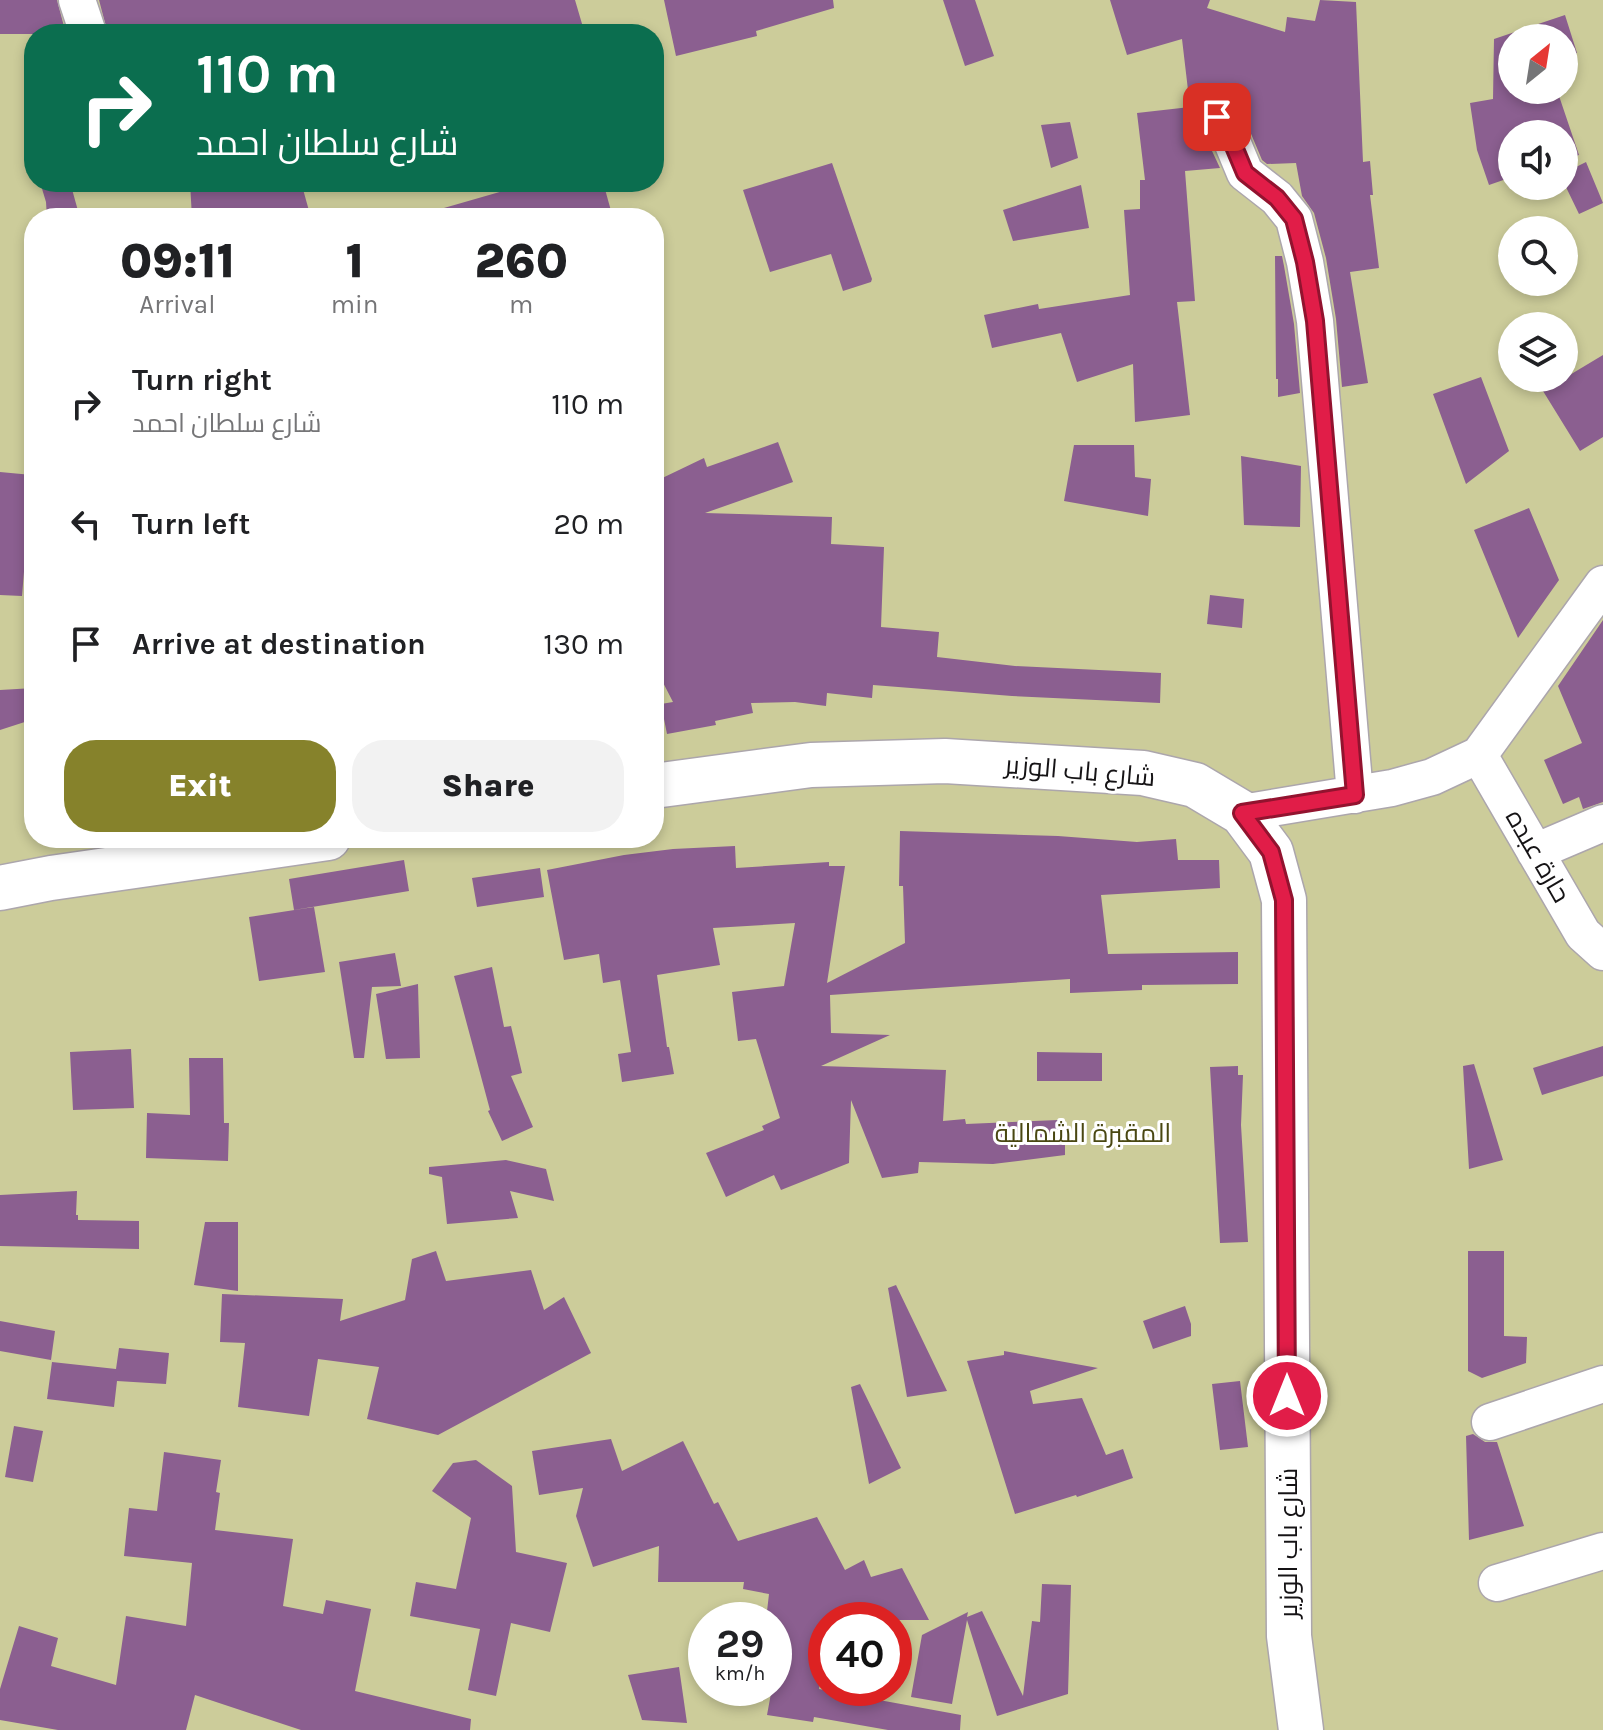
<!DOCTYPE html>
<html lang="en">
<head>
<meta charset="utf-8">
<style>
  body { margin:0; font-family:Karla,Cairo,sans-serif; background:#f2f2f2; color:#202124; height:100vh; display:flex; flex-direction:column; font-size:30px; white-space:nowrap }
  * { box-sizing:border-box; margin:0 }
  p { font-size:26px; color:#757577 }
  .icon { flex:none; width:44px; height:44px; fill:none; stroke:currentColor; stroke-width:2; stroke-linecap:round; stroke-linejoin:round }
  .map { position:relative; flex:1; overflow:hidden }
  .details { position:absolute; left:24px; top:208px; width:640px; height:640px; display:flex; flex-direction:column; background:#fff; border-radius:32px; box-shadow:0 4px 12px #0003 }
  .details>* { flex:none }
  .banner { position:absolute; left:24px; top:24px; width:640px; height:168px; border-radius:32px; box-shadow:0 4px 12px #0003; background:#0b6e4f; color:#fff; overflow:hidden }
  .needle { width:52px; rotate:30deg }
  .tools { position:absolute; left:1498px; top:24px; display:grid; gap:16px }
  .tools a { display:grid; place-items:center; width:80px; height:80px; border-radius:50%; background:#fff; box-shadow:0 4px 12px #0003; font-size:40px }
  .speed { position:absolute; left:688px; top:1602px; display:flex; gap:16px; font-size:40px; font-weight:700; text-align:center }
  .speed>* { display:grid; place-content:center; width:104px; height:104px; border-radius:50%; background:#fff; box-shadow:0 4px 12px #0003; line-height:1 }
  .speed small { font-size:20px; font-weight:400 }
  .speed .limit { border:12px solid #d22; background:#fff; color:#111 }
  .pin { position:absolute; display:grid; place-items:center; width:68px; height:68px; color:#fff; margin:-34px; border-radius:16px; box-shadow:0 4px 12px #0006 }
  .me { position:absolute; width:88px; margin:-44px; rotate:0deg; stroke-linejoin:round; filter:drop-shadow(0 0 6px #0008) }
  .turn { display:flex; align-items:center; gap:28px; height:168px; padding:0 40px; font-size:36px }
  .turn .icon { width:104px; height:104px; stroke-width:2.5 }
  .turn b { display:block; font-size:56px; line-height:68px }
  .eta { display:flex; justify-content:space-evenly; align-items:center; height:136px; text-align:center }
  .eta b { font-size:48px; font-weight:800; line-height:56px }
  .cta { display:flex; gap:16px; margin-top:auto; padding:16px 40px }
  .cta a { flex:1; height:92px; border-radius:32px; background:#86822b; color:#fff; font-size:32px; font-weight:800; line-height:92px; text-align:center }
  .cta a+a { background:#f2f2f2; color:#202124 }
  ul { padding:0; list-style:none }
  li { display:flex; align-items:center; gap:24px; height:120px; padding:0 40px }
  li div { flex:1 }
  li b { display:block; font-size:30px }
  li em { font-style:normal }
  .map>svg:first-child { display:block }
  .green { fill:#cccc9a; fill-rule:evenodd }
  .building { fill:#8b5f90 }
  .lines { fill:none; stroke-linecap:round; stroke-linejoin:round }
  .minor-casing { stroke:#aca6ac; stroke-width:39 }
  .tertiary-casing { stroke:#aca6ac; stroke-width:47 }
  .minor { stroke:#fff; stroke-width:36 }
  .tertiary { stroke:#fff; stroke-width:44 }
  .route-casing { stroke:#92132f; stroke-width:20 }
  .route { stroke:#e11d48; stroke-width:14 }
  .labels { text-anchor:middle; dominant-baseline:central; stroke-width:6; stroke-linejoin:round; paint-order:stroke }
  .street-label { font-size:26px; fill:#151315; stroke:#fff }
  .park-label { font-size:26px; fill:#494712; stroke:#fff }
</style>
</head>
<body>
<div class="map">
<svg width="1603" height="1730" viewBox="0 0 1603 1730">
  <rect width="100%" height="100%" fill="#f0ebf1"/>
  <!-- green -->
  <path class="green" d="M0 0H1603V1730H0ZM34 34H654V182H34ZM1512 38H1564V90H1512ZM1512 134H1564V186H1512ZM34 218H654V838H34ZM1512 230H1564V282H1512ZM1512 326H1564V378H1512ZM706 1620H774V1688H706ZM826 1620H894V1688H826Z"/>
  <!-- building -->
  <path class="building" d="M0 0H57L66 34H0Z
    M99 0H575L585 34H424L422 27 396 34H108Z
    M664 0H833L834 8 756 31 757 36 676 56Z
    M943 0H975L994 56 965 66Z
    M1110 0H1210L1207 8 1285 32 1287 17 1315 21 1320 0 1356 2 1363 162 1370 161 1373 195H1370L1379 268 1350 272 1368 383 1342 387 1336 319 1326 258 1314 213 1302 196 1296 163 1267 164 1262 160 1249 129 1235 106 1227 99 1217 96 1205 100 1199 107 1196 117 1220 168 1185 171 1195 301 1177 302 1190 415 1135 422 1133 364 1077 382 1061 333 992 348 984 315 1038 304 1039 309 1130 295 1124 210 1140 209V180H1145L1137 113 1190 107 1182 39 1127 55Z
    M1565 15 1577 53 1564 57V38H1512V90H1557L1579 155 1564 160V134H1512V177L1489 185 1477 150 1470 103 1493 99 1494 39Z
    M1070 122 1078 158 1051 168 1041 125Z
    M1586 162 1603 203 1579 214 1564 183V173Z
    M832 163 872 279 871 282 843 291 831 254 770 272 743 190Z
    M40 182H70L80 218H47L46 202Z
    M190 182H301L311 218H192Z
    M534 182H603L613 218H438L437 210Z
    M1081 185 1089 228 1013 241 1003 210Z
    M1275 256H1282L1284 266 1294 324 1300 393 1278 397V379H1276Z
    M1603 355V437L1580 451 1543 391Z
    M1481 377 1509 451 1466 484 1433 394Z
    M778 442 793 482 705 513 832 517 831 544 884 547 881 627 939 632 937 657 1015 666 1161 673 1160 703 1012 696 873 685 872 698 827 693 826 706 795 702 751 703 753 713 715 721 716 725 667 734 661 704 673 702 654 665V482L704 458 707 467Z
    M1074 445H1134L1135 477 1151 479 1148 516 1064 501Z
    M1241 456 1301 466 1300 527 1244 525Z
    M0 472 32 475 22 596 0 595Z
    M1529 508 1559 580 1518 638 1474 530Z
    M1210 595 1244 599 1242 628 1207 624Z
    M1603 620V802L1583 809 1579 797 1563 804 1544 760 1582 743 1558 686Z
    M34 688V719L0 730V690Z
    M900 831 1058 836 1137 842 1176 839 1178 860H1219L1220 888 1101 895 1108 954 1238 952V984L1142 985V990L1070 993V979L830 995 831 1033 890 1035 821 1066 946 1070 943 1121 965 1119 966 1124 1058 1120 1065 1140V1155L993 1164 919 1162 918 1173 882 1178 851 1100 849 1163 781 1190 774 1175 726 1197 706 1153 764 1130 762 1126 780 1118 756 1039 738 1041 732 992 784 986 795 923 713 928 720 965 657 975 667 1047H669L674 1074 622 1082 618 1054 631 1052 620 980 603 983 599 954 564 960 547 870 624 855 673 849 735 846 736 868 829 862V866H845L827 983 905 943 903 886H899Z
    M404 860 409 891 294 910 289 879Z
    M540 868 544 897 477 907 472 878Z
    M314 907 325 972 259 981 249 917Z
    M395 953 401 986 372 987 364 1058H354L339 962Z
    M492 967 504 1027 511 1026 522 1073 511 1076 533 1127 502 1141 488 1111 490 1110 454 976Z
    M418 984 420 1058 386 1059 376 994Z
    M1603 1046V1076L1542 1095 1533 1068Z
    M131 1049 134 1108 73 1110 70 1052Z
    M1037 1052 1102 1053V1081H1037Z
    M189 1058H223L224 1123H229L228 1161 146 1158 147 1113 190 1115Z
    M1474 1064 1503 1160 1469 1169 1463 1066Z
    M1238 1066V1075H1243L1241 1125 1248 1242 1220 1243 1210 1067Z
    M506 1160 546 1169 554 1201 510 1191 518 1218 447 1224 442 1177 429 1174V1167Z
    M77 1191 76 1215H78V1220L139 1221V1249L0 1246V1195Z
    M205 1222H238V1291L194 1285Z
    M436 1251 446 1281 531 1270 544 1310 564 1297 591 1353 438 1435 367 1419 379 1367 318 1359 309 1416 238 1407 245 1343 220 1342 222 1294 343 1299 340 1321 405 1300 412 1259Z
    M1468 1251H1504V1336L1527 1337 1526 1363 1482 1378 1468 1371Z
    M896 1285 947 1391 907 1397 888 1288Z
    M1185 1306 1191 1324V1336L1153 1349 1143 1321Z
    M0 1321 55 1331 51 1360 0 1351Z
    M119 1348 169 1353 166 1384 117 1381 114 1407 47 1399 52 1362 116 1369Z
    M1004 1351 1098 1368 1030 1391 1033 1404 1082 1398 1106 1455 1123 1449 1133 1478 1077 1497 1076 1495 1015 1514 967 1361 1004 1355Z
    M1240 1381 1248 1447 1220 1450 1212 1384Z
    M860 1384 901 1468 869 1484 851 1387Z
    M14 1426 43 1431 33 1482 5 1477Z
    M1473 1434 1485 1442H1497L1524 1526 1469 1540 1466 1436Z
    M611 1439 622 1471 683 1441 714 1504 718 1502 738 1541 817 1517 845 1570 864 1560 871 1577 902 1568 929 1620H826V1644L819 1689 961 1715 960 1730H888L814 1717 813 1722 767 1715 772 1688H774L781 1632 774 1631V1620H766L769 1594 743 1589 744 1582H658L659 1546 593 1567 576 1516 583 1488 539 1495 532 1451Z
    M164 1452 221 1460 216 1492 220 1493 215 1530 293 1539 283 1606 323 1614 326 1600 371 1609 355 1691 471 1719 470 1730H301L195 1695 186 1730H58L0 1720V1689L19 1626 58 1638 51 1666 116 1685 126 1616 186 1626 192 1563 124 1556 129 1508 157 1511Z
    M476 1460 512 1486 516 1552 567 1563 550 1632 511 1623 496 1696 468 1690 480 1629 410 1616 416 1582 456 1589 471 1518 432 1491 453 1463Z
    M1042 1584 1071 1585 1068 1694 997 1716 967 1620 952 1704 911 1697 922 1635 968 1612 967 1617 982 1611 1023 1696 1032 1621 1040 1622Z
    M679 1667 687 1723 642 1720 628 1675Z"/>
  <g class="lines">
    <defs>
      <path id="minor" d="M77 0 87 30
        M1217 117 1230 137 1245 173 1277 198 1294 219 1305 262 1315 321 1355 795
        M1479 755 1583 934 1603 952
        M1242 813 1392 788 1432 777 1479 755 1603 584
        M1535 852 1603 823
        M1490 1422 1603 1384
        M1497 1583 1603 1551"/>
      <path id="tertiary" d="M654 786 811 765 945 761 1143 773 1195 785 1242 813 1271 852 1284 900 1289 1636 1301 1730
        M0 888 51 878 328 838"/>
    </defs>
    <!-- minor casing -->
    <use href="#minor" class="minor-casing"/>
    <!-- tertiary casing -->
    <use href="#tertiary" class="tertiary-casing"/>
    <!-- minor -->
    <use href="#minor" class="minor"/>
    <!-- tertiary -->
    <use href="#tertiary" class="tertiary"/>
  </g>
  <g class="lines">
    <defs>
      <path id="route" d="M1217 117 1230 137 1245 173 1277 198 1294 219 1305 262 1315 321 1355 795 1242 813 1271 852 1284 900 1287 1396"/>
    </defs>
    <!-- route casing -->
    <use href="#route" class="route-casing"/>
    <!-- route -->
    <use href="#route" class="route"/>
  </g>
  <g class="labels">
    <!-- street labels -->
    <g class="street-label">
      <text transform="translate(1080 771) rotate(5)">شارع باب الوزير</text>
      <text transform="translate(1538 856) rotate(60)">حارة عبده</text>
      <text transform="translate(1288 1543) rotate(-90)">شارع باب الوزير</text>
    </g>
    <!-- park labels -->
    <g class="park-label">
      <text x="1083" y="1133">المقبرة الشمالية</text>
    </g>
  </g>
</svg>
<div class="tools">
<a><svg class="needle" viewBox="-14 -14 28 28"><path d="M0-13l5 13h-10z" fill="#e53935"/><path d="M0 13l5-13h-10z" fill="#757577"/></svg></a>
<a><svg class="icon" aria-label="sound" viewBox="0 0 24 24"><path d="M4 9h4l5-4v14l-5-4H4zM17 9q2 3 0 6"/></svg></a>
<a><svg class="icon" aria-label="search" viewBox="0 0 24 24"><circle cx="10" cy="10" r="6"/><path d="M15 15l6 6"/></svg></a>
<a><svg class="icon" aria-label="layers" viewBox="0 0 24 24"><path d="M12 4l9 5-9 5-9-5zM3 14l9 5 9-5"/></svg></a>
</div>
<div class="speed"><div>29<small>km/h</small></div><div class="limit">40</div></div>
<div class="pin" style="left:1217px;top:117px;background:#d93025"><svg class="icon" aria-label="arrive" viewBox="0 0 24 24"><path d="M6 21V4h12l-3 4 3 4H6"/></svg></div>
<svg class="me" style="left:1287px;top:1396px" viewBox="-20 -20 40 40"><circle r="17" fill="#e11d48" stroke="#fff" stroke-width="3"/><path d="M0-11L8 9 0 5-8 9z" fill="#fff"/></svg>
<div class="banner">
<div class="turn"><svg class="icon" aria-label="right" viewBox="0 0 24 24"><path d="M7 20v-9h11M14 6l5 5-5 5"/></svg><div><b>110 m</b>شارع سلطان احمد</div></div>
</div>
<section class="details">
<div class="eta">
<div><b>09:11</b><p>Arrival</p></div>
<div><b>1</b><p>min</p></div>
<div><b>260</b><p>m</p></div>
</div>
<ul>
<li><svg class="icon" aria-label="right" viewBox="0 0 24 24"><path d="M7 20v-9h11M14 6l5 5-5 5"/></svg><div><b>Turn right</b><p>شارع سلطان احمد</p></div><em>110 m</em></li>
<li><svg class="icon" aria-label="left" viewBox="0 0 24 24"><path d="M17 20v-9H6M10 6l-5 5 5 5"/></svg><div><b>Turn left</b></div><em>20 m</em></li>
<li><svg class="icon" aria-label="arrive" viewBox="0 0 24 24"><path d="M6 21V4h12l-3 4 3 4H6"/></svg><div><b>Arrive at destination</b></div><em>130 m</em></li>
</ul>
<div class="cta"><a>Exit</a><a>Share</a></div>
</section>
</div>
</body>
</html>
